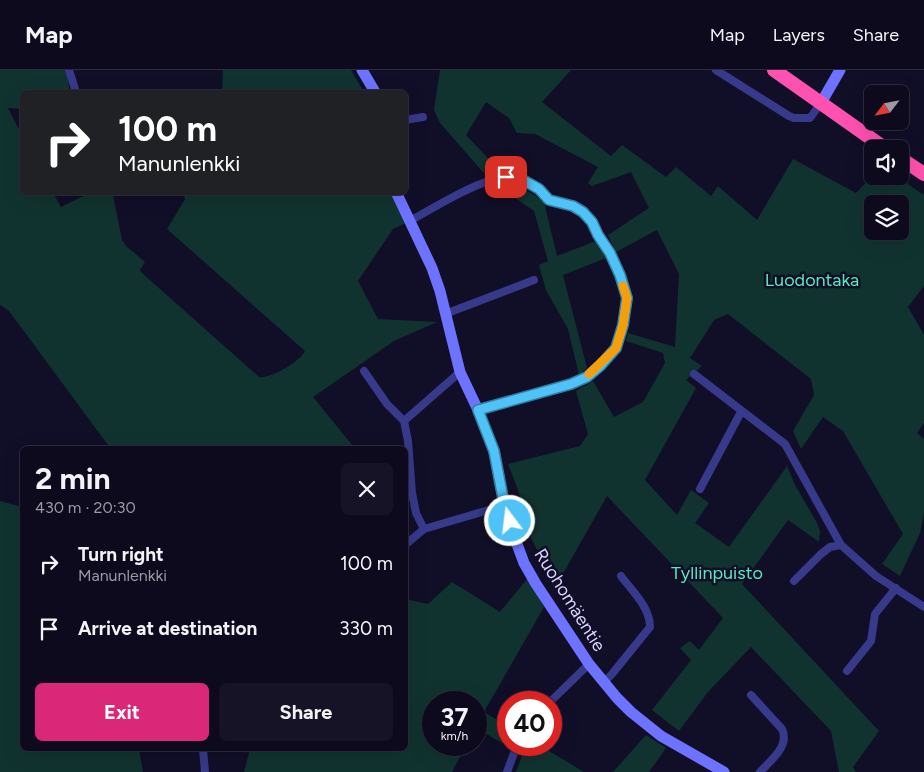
<!DOCTYPE html>
<html lang="en">
<head>
<meta charset="utf-8">
<style>
  body { margin:0; font-family:Figtree,sans-serif; background:#161327; color:#f1f3f6; height:100vh; display:flex; flex-direction:column; font-size:19px; white-space:nowrap }
  * { box-sizing:border-box; margin:0 }
  p { font-size:16px; color:#9a9aa4 }
  .icon { flex:none; width:28px; height:28px; fill:none; stroke:currentColor; stroke-width:2; stroke-linecap:round; stroke-linejoin:round }
  .map { position:relative; flex:1; overflow:hidden }
  .sheet { position:absolute; left:20px; top:376px; width:388px; height:305px; display:flex; flex-direction:column; background:#0d0a1e; border-radius:8px; box-shadow:0 5px 20px #0002,0 0 0 1px #2d2b3c }
  .sheet>* { flex:none }
  .hud { position:absolute; left:20px; top:20px; width:388px; height:105px; border-radius:8px; box-shadow:0 5px 20px #0002,0 0 0 1px #2d2b3c; background:#202124; color:#fff; overflow:hidden }
  .needle { width:32px; rotate:238deg }
  .fabs { position:absolute; left:864px; top:15px; display:grid; gap:10px }
  .fabs a { display:grid; place-items:center; width:45px; height:45px; border-radius:8px; background:#0d0a1e; box-shadow:0 5px 20px #0002,0 0 0 1px #2d2b3c; font-size:25px }
  .speed { position:absolute; left:422px; top:621px; display:flex; gap:10px; font-size:25px; font-weight:700; text-align:center }
  .speed>* { display:grid; place-content:center; width:65px; height:65px; border-radius:50%; background:#0d0a1e; box-shadow:0 5px 20px #0002,0 0 0 1px #2d2b3c; line-height:1 }
  .speed small { font-size:12px; font-weight:400 }
  .speed .limit { border:8px solid #d22; background:#fff; color:#111 }
  .pin { position:absolute; display:grid; place-items:center; width:42px; height:42px; color:#fff; margin:-21px; border-radius:10px; box-shadow:0 2px 8px #0006 }
  .me { position:absolute; width:55px; margin:-28px; rotate:345deg; stroke-linejoin:round; filter:drop-shadow(0 0 4px #0008) }
  .turn { display:flex; align-items:center; gap:18px; height:105px; padding:0 15px; font-size:22px }
  .turn .icon { width:65px; height:65px; stroke-width:2.5 }
  .turn b { display:block; font-size:35px; line-height:42px }
  .round { display:grid; place-items:center; flex:none; width:52px; height:52px; border-radius:8px; background:#161327 }
  .headline { display:flex; align-items:center; justify-content:space-between; height:85px; padding:0 15px }
  h1 { font-size:30px; font-weight:700; line-height:38px }
  .primary-button { display:flex; gap:10px; margin-top:auto; padding:10px 15px }
  .primary-button a { flex:1; height:58px; border-radius:8px; background:#db2777; color:#fff; font-size:20px; font-weight:700; line-height:58px; text-align:center }
  .primary-button a+a { background:#161327; color:#f1f3f6 }
  ul { padding:0; list-style:none }
  li { display:flex; align-items:center; gap:15px; height:65px; padding:0 15px }
  li div { flex:1 }
  li b { display:block; font-size:19px }
  li em { font-style:normal }
  header { display:flex; align-items:center; gap:30px; box-sizing:border-box; height:70px; padding:0 25px; background:#0d0a1e; border-bottom:1px solid #2d2b3c }
  header strong { font-size:24px }
  nav { display:flex; gap:28px; margin-inline-start:auto; font-size:18px }
  .map>svg:first-child { display:block }
  .green { fill:#11332f; fill-rule:evenodd }
  .lines { fill:none; stroke-linecap:round; stroke-linejoin:round }
  .street { stroke:#37398a; stroke-width:8 }
  .secondary { stroke:#6d72ff; stroke-width:11 }
  .highway { stroke:#ff51af; stroke-width:14 }
  .route-casing { stroke:#337fa1; stroke-width:12 }
  .route { stroke:#4fc3f7; stroke-width:9 }
  .slow { stroke:#f59e0b; stroke-width:9 }
  .labels { text-anchor:middle; dominant-baseline:central; stroke-width:5; stroke-linejoin:round; paint-order:stroke }
  .park-label { font-size:18px; fill:#5ae7bb; stroke:#110e28 }
  .street-label { font-size:18px; fill:#d8d6ff; stroke:#110e28 }
</style>
</head>
<body>
<header>
<strong>Map</strong>
<nav><a>Map</a><a>Layers</a><a>Share</a></nav>
</header>
<div class="map">
<svg width="924" height="702" viewBox="0 0 924 702">
  <rect width="100%" height="100%" fill="#110e28"/>
  <!-- green -->
  <path class="green" d="M0 0H66L70 22H22V39L8 38 22 65V122L53 123 61 137C78 129 94 118 113 125L122 170 126 176 145 192 140 200 142 203 259 307C270 309 301 291 305 281L167 159 185 129 183 123H392L406 153 393 159 358 211 378 249 437 252 394 271 313 327 353 376V379H111L9 241 0 235Z
    M223 0H351L364 22H222Z
    M440 0H571L542 32 611 86 622 75 666 107 676 97 711 126 718 116 757 150 793 89 856 123 872 106H896L924 125V216L908 237 924 265V353L917 363 924 369V442L920 463 900 506 882 494 903 464 843 361 823 347 801 379 793 361 814 325 811 309 728 244 714 250 690 288 702 296 686 310 696 318 645 410 677 445 691 420 709 433 695 453 729 477 787 396 795 415 817 453 820 461 819 472 788 450 742 514 879 661 853 697 856 702H839L831 661 751 577 708 622 679 661 652 640 691 590 680 578 690 571 699 580 723 548 607 426 556 516 531 468 518 420 508 394 580 376 588 364 576 321 593 311 614 347 643 332 665 293 663 283 626 271 628 263 675 277 679 204 657 160 616 182 608 165 649 138 631 102 592 116 588 113 598 97 535 64 517 63 509 48 486 32 466 65 503 104 489 109 440 53 434 40ZM872 134H900V161H872Z
    M518 117 531 123 544 132 557 186 596 171 606 188 563 205 587 298 579 305 568 259 546 220 539 195 548 191 534 141 502 119Z
    M0 431 22 437V679H139L143 702H0Z
    M528 508 544 537 484 642 509 657V677L476 658V632H434V675H466L452 702H244L250 679H405V529L428 534 452 512 500 542Z
    M646 665 666 678 649 702H613Z
    M526 675H539L584 702H516Z"/>
  <g class="lines">
    <!-- street -->
    <path class="street" d="M69 0 76 22
      M716 0 789 46 794 48H810L821 33
      M405 50 423 47
      M410 151C433 138 480 109 506 107 518 107 531 113 540 121 543 123 546 127 549 129 559 136 573 133 584 142 592 149 594 159 600 168 610 182 626 212 627 229 627 260 613 290 587 307 574 315 558 318 544 322 522 328 500 334 478 340
      M445 244 534 210
      M364 301 387 334 404 351 408 371 412 423 416 443 424 459
      M694 304 785 374 841 475 876 506 924 537
      M404 351 460 302
      M700 419 741 342
      M405 475 424 459 506 435
      M794 511 821 484 830 477 841 475
      M847 601 871 571 875 544 896 518
      M604 612 612 604 650 557C650 537 632 521 621 506
      M751 625 782 659C790 676 771 690 760 702
      M550 632 589 594
      M203 679 205 702
      M507 702 517 675"/>
    <!-- secondary -->
    <path class="secondary" d="M362 0 375 22
      M821 33 840 0
      M396 122 432 198 440 221 460 302 478 340 494 381 503 428 514 466 524 493 536 514 589 594 617 628 631 642 661 666 724 702"/>
    <!-- highway -->
    <path class="highway" d="M774 0 886 79
      M900 88 924 104"/>
  </g>
  <g class="lines">
    <defs>
      <path id="route" d="M506 107 523 110 539 119 549 130 573 136 583 142 592 152 598 165 610 183 620 205 627 228 623 255 616 278 600 296 587 307 571 314 478 340 494 381 503 428 510 451"/>
    </defs>
    <!-- route casing -->
    <use href="#route" class="route-casing"/>
    <!-- route -->
    <use href="#route" class="route"/>
    <!-- slow -->
    <path class="slow" d="M589 304 616 278 623 255 627 228 623 216"/>
  </g>
  <g class="labels">
    <!-- park labels -->
    <g class="park-label">
      <text x="812" y="210">Luodontaka</text>
      <text x="717" y="503">Tyllinpuisto</text>
    </g>
    <!-- street labels -->
    <g class="street-label">
      <text transform="translate(570 530) rotate(58)">Ruohomäentie</text>
    </g>
  </g>
</svg>
<div class="fabs">
<a><svg class="needle" viewBox="-14 -14 28 28"><path d="M0-13l5 13h-10z" fill="#e53935"/><path d="M0 13l5-13h-10z" fill="#9a9aa4"/></svg></a>
<a><svg class="icon" aria-label="sound" viewBox="0 0 24 24"><path d="M4 9h4l5-4v14l-5-4H4zM17 9q2 3 0 6"/></svg></a>
<a><svg class="icon" aria-label="layers" viewBox="0 0 24 24"><path d="M12 4l9 5-9 5-9-5zM3 14l9 5 9-5"/></svg></a>
</div>
<div class="speed"><div>37<small>km/h</small></div><div class="limit">40</div></div>
<div class="pin" style="left:506px;top:107px;background:#d93025"><svg class="icon" aria-label="arrive" viewBox="0 0 24 24"><path d="M6 21V4h12l-3 4 3 4H6"/></svg></div>
<svg class="me" style="left:510px;top:451px" viewBox="-20 -20 40 40"><circle r="17" fill="#4fc3f7" stroke="#fff" stroke-width="3"/><path d="M0-11L8 9 0 5-8 9z" fill="#fff"/></svg>
<div class="hud">
<div class="turn"><svg class="icon" aria-label="right" viewBox="0 0 24 24"><path d="M7 20v-9h11M14 6l5 5-5 5"/></svg><div><b>100 m</b>Manunlenkki</div></div>
</div>
<section class="sheet">
<div class="headline"><div><h1>2 min</h1><p>430 m · 20:30</p></div><a class="round"><svg class="icon" aria-label="close" viewBox="0 0 24 24"><path d="M6 6l12 12M18 6L6 18"/></svg></a></div>
<ul>
<li><svg class="icon" aria-label="right" viewBox="0 0 24 24"><path d="M7 20v-9h11M14 6l5 5-5 5"/></svg><div><b>Turn right</b><p>Manunlenkki</p></div><em>100 m</em></li>
<li><svg class="icon" aria-label="arrive" viewBox="0 0 24 24"><path d="M6 21V4h12l-3 4 3 4H6"/></svg><div><b>Arrive at destination</b></div><em>330 m</em></li>
</ul>
<div class="primary-button"><a>Exit</a><a>Share</a></div>
</section>
</div>
</body>
</html>
